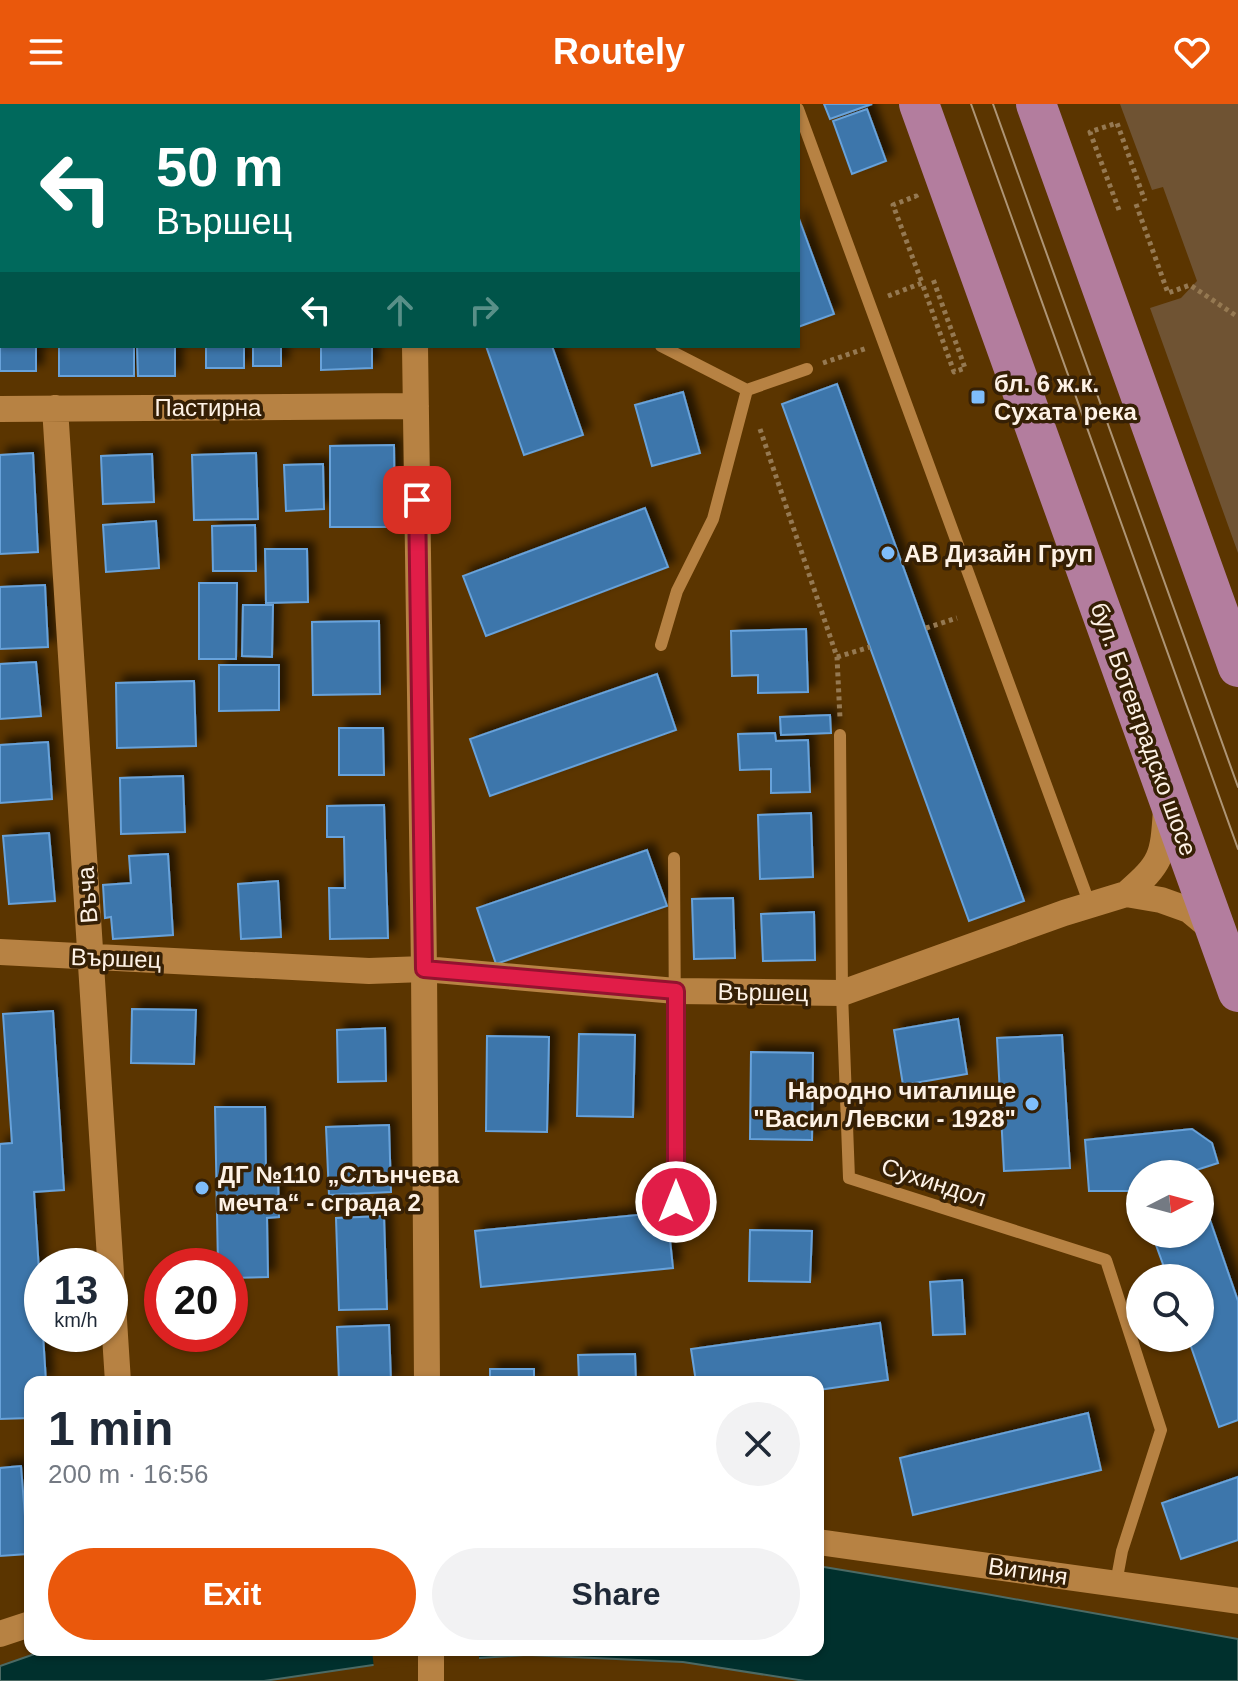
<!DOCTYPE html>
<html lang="en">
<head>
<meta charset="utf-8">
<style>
  body { margin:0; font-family:Arial,sans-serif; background:#f2f2f3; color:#1f2937; height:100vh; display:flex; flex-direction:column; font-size:30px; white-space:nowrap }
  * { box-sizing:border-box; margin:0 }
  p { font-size:26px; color:#747a83 }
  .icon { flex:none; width:44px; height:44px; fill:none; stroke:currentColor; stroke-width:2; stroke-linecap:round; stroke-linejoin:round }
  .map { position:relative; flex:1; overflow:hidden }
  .drawer { position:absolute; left:24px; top:1272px; width:800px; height:280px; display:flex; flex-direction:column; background:#fff; border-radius:16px; box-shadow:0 2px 6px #0004 }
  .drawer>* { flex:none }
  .banner { position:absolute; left:0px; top:0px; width:800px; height:244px; box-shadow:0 2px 6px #0004; background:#00695c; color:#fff; overflow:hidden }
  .needle { width:52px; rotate:84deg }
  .controls { position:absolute; left:1126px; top:1056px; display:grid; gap:16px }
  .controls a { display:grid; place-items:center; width:88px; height:88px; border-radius:50%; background:#fff; box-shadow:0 2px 6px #0004; font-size:40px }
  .speed { position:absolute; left:24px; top:1144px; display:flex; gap:16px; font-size:40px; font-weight:700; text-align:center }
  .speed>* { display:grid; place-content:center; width:104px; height:104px; border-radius:50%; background:#fff; box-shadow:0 2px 6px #0004; line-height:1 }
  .speed small { font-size:20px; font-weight:400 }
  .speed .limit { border:12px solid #d22; background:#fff; color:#111 }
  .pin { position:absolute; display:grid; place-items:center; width:68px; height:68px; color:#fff; margin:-34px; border-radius:16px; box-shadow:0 4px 12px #0006 }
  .me { position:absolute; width:88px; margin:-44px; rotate:0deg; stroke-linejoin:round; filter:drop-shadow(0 0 6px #0008) }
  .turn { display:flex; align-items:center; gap:28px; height:168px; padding:0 24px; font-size:36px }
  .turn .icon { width:104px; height:104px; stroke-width:2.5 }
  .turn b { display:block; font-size:56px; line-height:68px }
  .lanes { display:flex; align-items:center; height:76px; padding:0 24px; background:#0003; justify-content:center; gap:40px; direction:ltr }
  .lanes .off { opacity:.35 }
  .round { display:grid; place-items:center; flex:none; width:84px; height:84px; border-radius:42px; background:#f2f2f3 }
  .overview { display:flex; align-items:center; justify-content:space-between; height:136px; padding:0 24px }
  h1 { font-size:48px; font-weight:700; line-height:60px }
  .action { display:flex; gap:16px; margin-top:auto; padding:16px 24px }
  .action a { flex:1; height:92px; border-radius:48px; background:#ea580c; color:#fff; font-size:32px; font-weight:700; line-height:92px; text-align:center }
  .action a+a { background:#f2f2f3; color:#1f2937 }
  header { display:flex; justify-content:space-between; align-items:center; height:104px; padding:0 24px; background:#ea580c; color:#fff; font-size:36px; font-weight:700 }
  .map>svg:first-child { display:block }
  .green { fill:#6f5333 }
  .water { fill:#00302d; stroke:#4c6a64; stroke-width:2 }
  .pier { fill:#5b3500 }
  .building { fill:#3d76ab; stroke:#68a2da; stroke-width:2; filter:url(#shadow) }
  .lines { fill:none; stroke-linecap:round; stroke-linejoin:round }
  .path { stroke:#957952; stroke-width:5; stroke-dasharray:4 4; stroke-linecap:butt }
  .service { stroke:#b78243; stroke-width:12 }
  .minor { stroke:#b78243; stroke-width:26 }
  .primary { stroke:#b37d9e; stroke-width:40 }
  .tram { stroke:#ae9575; stroke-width:2 }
  .route-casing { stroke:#92132f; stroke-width:20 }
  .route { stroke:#e11d48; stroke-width:14 }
  .poi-dot { fill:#7fbdfa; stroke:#362005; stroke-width:3 }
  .labels { text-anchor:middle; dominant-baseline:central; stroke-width:7; stroke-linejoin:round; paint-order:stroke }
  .poi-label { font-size:24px; font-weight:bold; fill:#fef2e6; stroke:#362005; text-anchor:start }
  .street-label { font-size:24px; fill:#fef2e6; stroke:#362005 }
</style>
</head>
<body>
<header><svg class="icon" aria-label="menu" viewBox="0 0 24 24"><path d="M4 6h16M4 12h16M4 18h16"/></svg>Routely<svg class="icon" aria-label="heart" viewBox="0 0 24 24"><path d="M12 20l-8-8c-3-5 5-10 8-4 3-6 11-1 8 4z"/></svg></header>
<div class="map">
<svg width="1238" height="1577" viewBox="0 0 1238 1577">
  <defs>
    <filter id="shadow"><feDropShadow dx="7" dy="-7" stdDeviation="4" flood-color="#0009"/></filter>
  </defs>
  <rect width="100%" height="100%" fill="#5b3500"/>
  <!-- green -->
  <path class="green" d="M1120 0H1238V449L1150 204 1181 194 1197 177 1163 83 1152 86Z"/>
  <!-- water -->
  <path class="water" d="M818 1462 986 1490 1238 1535V1577H805L683 1558 527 1551 373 1561 264 1577H0V1562L46 1546H818Z"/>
  <!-- pier -->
  <path class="pier" d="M372 1546H479V1557L374 1565Z"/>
  <!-- building -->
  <path class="building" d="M824 0H872L830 15Z
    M867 5 886 57 852 70 833 17Z
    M798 112 834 210 798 223Z
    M0 214H2V242H36V267H0Z
    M59 242H134V272H59Z
    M137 242H175V272H138Z
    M206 242H244V264H206Z
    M253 242H281V262H253Z
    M321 242H372V264L321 266Z
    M486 242H552L583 331 524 351Z
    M837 280 1024 797 969 817 782 300Z
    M683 288 700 349 652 362 635 301Z
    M394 341 395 423H330V342Z
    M33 349 38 448 0 450V351Z
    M256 349 258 415 194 416 192 351Z
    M152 350 154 398 103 400 101 352Z
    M323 360 324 405 286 407 284 361Z
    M645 404 668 463 486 532 463 472Z
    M156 417 159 464 106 468 103 421Z
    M255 421 256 467H213L212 422Z
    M265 445H307L308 498 266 499Z
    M199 479H237L236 555H199Z
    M45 481 48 543 0 545V483Z
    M243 501H273L272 553 242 552Z
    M379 517 380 590 313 591 312 518Z
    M806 525 808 588 758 589V571L732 572 731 527Z
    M36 558 41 612 0 615V560Z
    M219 561H279V606L219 607Z
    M657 570 676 626 490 692 470 635Z
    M194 577 196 642 117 644 116 579Z
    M830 611 831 629 781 631 780 613Z
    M339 624H383L384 671H339Z
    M775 629 776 637 808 636 810 688 771 689V665L740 666 738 630Z
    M48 638 52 695 0 699V641Z
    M183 672 185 728 121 730 120 674Z
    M384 701 388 834 330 835 329 784H345L344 733H327V702Z
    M811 709 813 773 760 775 758 711Z
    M49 729 55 797 9 800 3 732Z
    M647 746 667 802 496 860 477 804Z
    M168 750 173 831 113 835 111 813 105 814 103 781 131 779 129 752Z
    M278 777 281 833 241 835 238 780Z
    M733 794 735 854 694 855 692 795Z
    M814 808 815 856 763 857 761 810Z
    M132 905 196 906 194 960 131 959Z
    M53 907 64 1086 34 1088 46 1278H30V1314L0 1315V1040L12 1039 3 910Z
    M958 915 967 970 903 981 894 926Z
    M385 924 386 977 338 978 337 926Z
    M579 930 635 931 633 1013 577 1012Z
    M1062 931 1070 1064 1004 1067 997 934Z
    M487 932 549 933 547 1028 486 1027Z
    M751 948 813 949 812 1036 750 1035Z
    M215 1003H265L266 1071H278L279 1113 267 1114 268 1173 230 1174V1162H218Z
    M389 1021 391 1088 329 1091 326 1023Z
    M1192 1025 1212 1039 1218 1059 1184 1070H1140V1085L1137 1087H1089L1085 1036Z
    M1200 1087 1238 1197V1316L1219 1323 1188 1234H1200V1174H1168L1152 1130H1200Z
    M667 1108 673 1164 481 1183 475 1127Z
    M384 1112 387 1205 339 1206 336 1114Z
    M750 1126 812 1127 810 1178 749 1177Z
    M962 1176 965 1230 933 1231 930 1178Z
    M880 1219 888 1276 818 1286V1278H696L691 1245Z
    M389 1221 391 1278H339L337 1223Z
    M635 1250 636 1278H579L578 1251Z
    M490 1265H534V1278H490Z
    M1088 1309 1101 1366 913 1411 900 1354Z
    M21 1362 28 1450 0 1452V1364Z
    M1238 1373V1436L1181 1455 1162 1399Z"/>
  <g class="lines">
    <!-- path -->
    <path class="path" d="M917 94 916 92 893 101 922 179
      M1136 100 1168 189 1190 181 1238 213
      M1119 106 1090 28 1117 19 1145 97
      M888 192 922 179 954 268 965 264 933 175
      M823 259 867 244
      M760 325 837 553 840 614
      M926 524 957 514
      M837 553 870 543"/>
    <!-- service -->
    <path class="service" d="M798 5 1090 801
      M661 242 747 286 807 265
      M661 541 677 487 713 415 747 286
      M840 631 842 889 849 1074 1106 1156 1161 1326 1122 1447 1116 1479
      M674 754 676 1098"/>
    <!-- minor -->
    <path class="minor" d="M89 2 107 0
      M415 2V0
      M0 12H2
      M415 242 424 865 427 1278
      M55 304 118 1278
      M0 305 416 302
      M1126 790C1162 759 1163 753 1166 705
      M0 848 369 867 424 865 676 887 842 889 1064 809 1126 790 1161 796 1189 806 1213 826
      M818 1438 1238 1497
      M0 1530 30 1520
      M431 1546V1577"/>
    <!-- primary -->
    <path class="primary" d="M919 0 1238 888
      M1036 0 1238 563"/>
    <!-- tram -->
    <path class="tram" d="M971 0 1238 745
      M993 0 1238 683"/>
  </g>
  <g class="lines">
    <defs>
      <path id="route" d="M417 396 424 865 676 887V1098"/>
    </defs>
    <!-- route casing -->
    <use href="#route" class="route-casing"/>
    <!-- route -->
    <use href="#route" class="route"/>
  </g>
  <!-- markers -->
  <g class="poi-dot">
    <rect x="970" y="285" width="16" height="16" rx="4"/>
    <circle cx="888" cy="449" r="8"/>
    <circle cx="1032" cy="1000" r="8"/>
    <circle cx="202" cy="1084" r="8"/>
  </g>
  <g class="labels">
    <!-- poi labels -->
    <g class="poi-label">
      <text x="994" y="279">бл. 6 ж.к.<tspan x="994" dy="28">Сухата река</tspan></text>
      <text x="904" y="449">АВ Дизайн Груп</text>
      <text x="1016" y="986" text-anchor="end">Народно читалище<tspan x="1016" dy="28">"Васил Левски - 1928"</tspan></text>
      <text x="218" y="1070">ДГ №110 „Слънчева<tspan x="218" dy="28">мечта“ - сграда 2</tspan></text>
    </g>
    <!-- street labels -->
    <g class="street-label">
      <text x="208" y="303">Пастирна</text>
      <text transform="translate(1144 625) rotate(70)">бул. Ботевградско шосе</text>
      <text transform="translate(87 791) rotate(-94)">Въча</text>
      <text transform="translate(116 854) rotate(2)">Вършец</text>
      <text transform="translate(763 888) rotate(1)">Вършец</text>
      <text transform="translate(934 1078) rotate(18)">Сухиндол</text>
      <text transform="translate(1028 1467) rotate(8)">Витиня</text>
    </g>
  </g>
</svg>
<div class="controls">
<a><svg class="needle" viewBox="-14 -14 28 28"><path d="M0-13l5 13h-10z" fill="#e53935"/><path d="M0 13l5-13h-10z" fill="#747a83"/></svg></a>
<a><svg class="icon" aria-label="search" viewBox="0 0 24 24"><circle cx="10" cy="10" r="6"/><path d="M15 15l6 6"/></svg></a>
</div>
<div class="speed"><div>13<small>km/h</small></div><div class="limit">20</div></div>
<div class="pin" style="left:417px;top:396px;background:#d93025"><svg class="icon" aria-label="arrive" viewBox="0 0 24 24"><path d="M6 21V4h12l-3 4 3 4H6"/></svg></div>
<svg class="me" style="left:676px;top:1098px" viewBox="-20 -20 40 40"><circle r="17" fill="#e11d48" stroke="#fff" stroke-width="3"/><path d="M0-11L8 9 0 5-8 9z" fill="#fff"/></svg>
<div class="banner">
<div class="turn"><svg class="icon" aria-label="left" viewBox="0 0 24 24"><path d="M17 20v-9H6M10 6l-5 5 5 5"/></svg><div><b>50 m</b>Вършец</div></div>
<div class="lanes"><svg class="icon" aria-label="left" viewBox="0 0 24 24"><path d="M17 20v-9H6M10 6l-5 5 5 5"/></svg><svg class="icon off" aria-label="ahead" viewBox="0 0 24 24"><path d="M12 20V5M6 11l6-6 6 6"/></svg><svg class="icon off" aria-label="right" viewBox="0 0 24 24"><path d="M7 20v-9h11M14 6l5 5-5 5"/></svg></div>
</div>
<section class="drawer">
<div class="overview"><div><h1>1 min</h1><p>200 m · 16:56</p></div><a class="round"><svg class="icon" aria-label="close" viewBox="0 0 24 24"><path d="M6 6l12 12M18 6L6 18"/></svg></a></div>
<div class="action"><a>Exit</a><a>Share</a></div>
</section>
</div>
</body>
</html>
